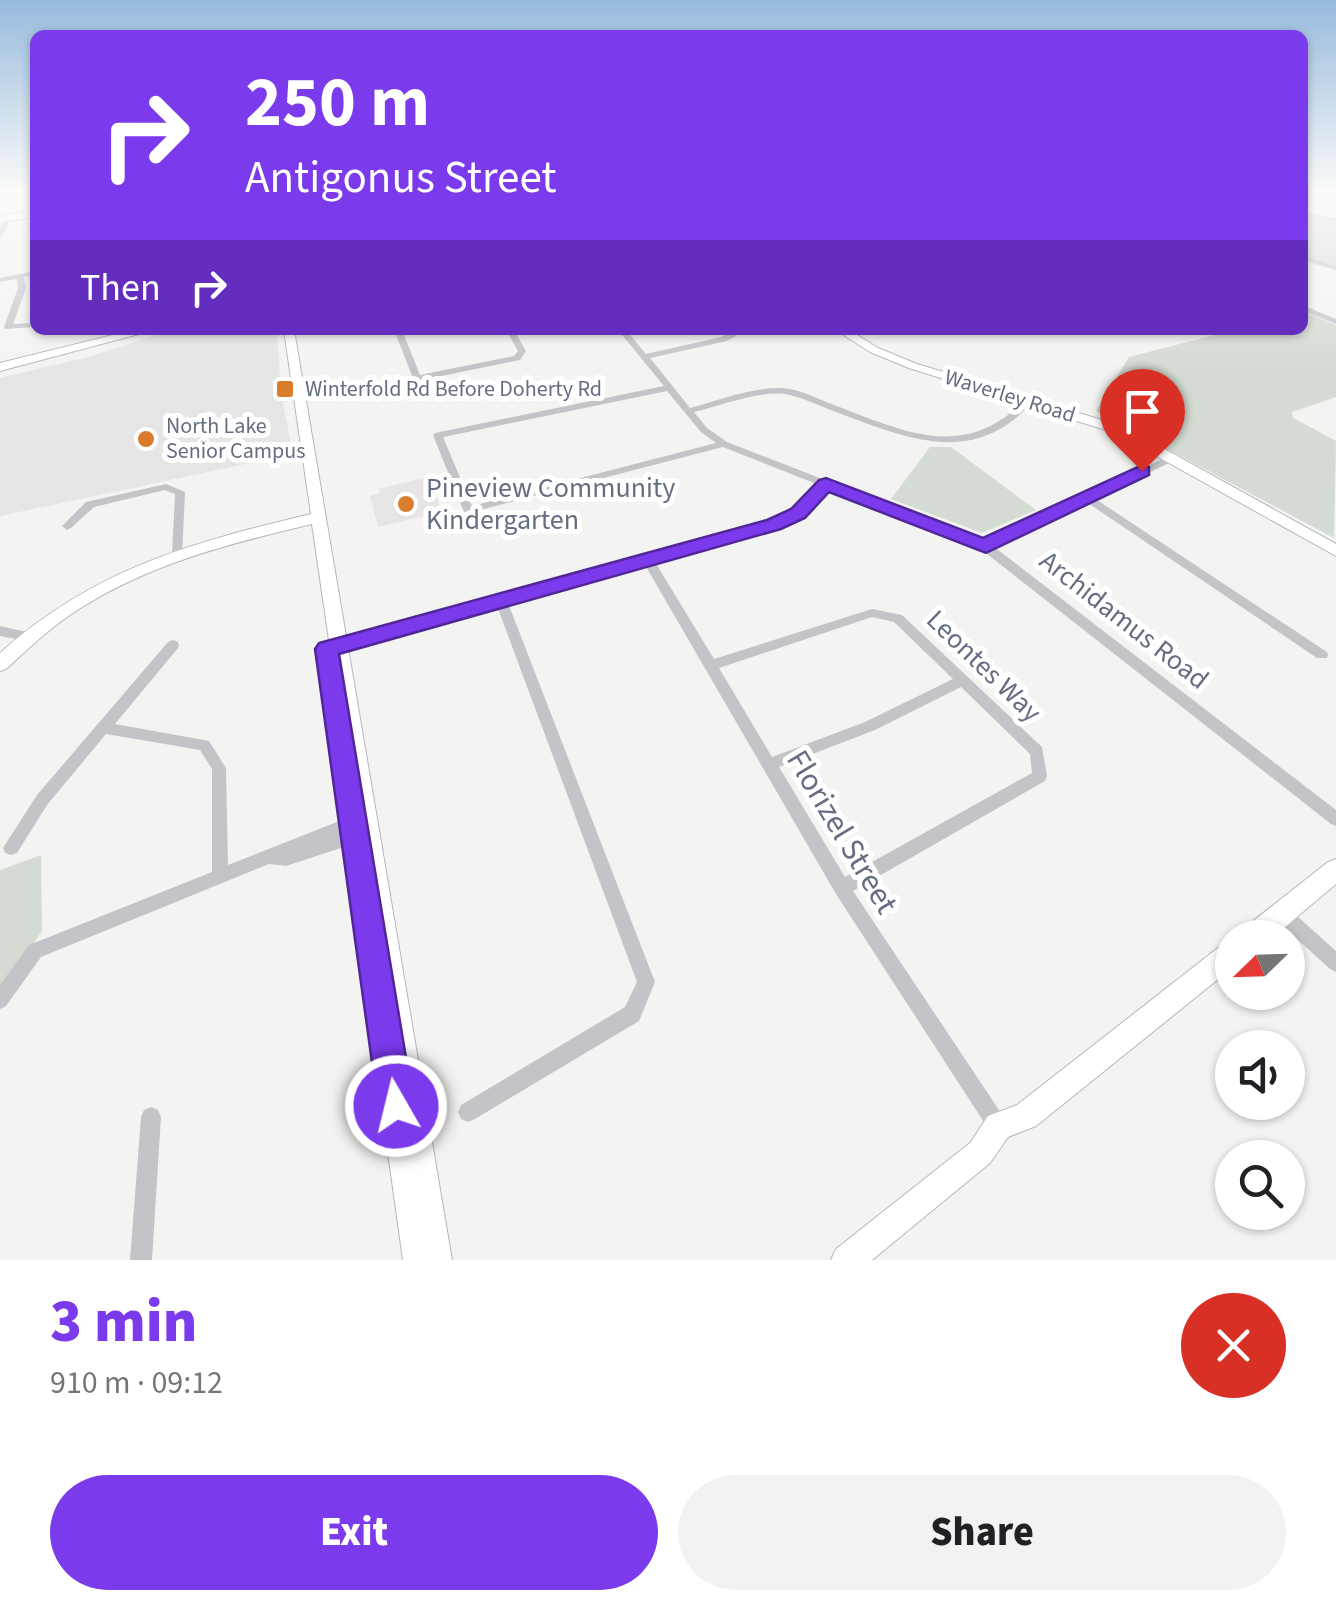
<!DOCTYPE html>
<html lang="en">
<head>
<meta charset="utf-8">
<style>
  body { margin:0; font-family:"Source Sans 3",sans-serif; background:#f2f2f2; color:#202124; height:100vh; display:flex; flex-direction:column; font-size:38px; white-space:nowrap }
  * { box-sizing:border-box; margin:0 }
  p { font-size:32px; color:#757577 }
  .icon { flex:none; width:55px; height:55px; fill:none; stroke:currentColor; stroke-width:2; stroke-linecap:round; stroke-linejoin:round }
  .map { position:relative; height:1260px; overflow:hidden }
  .drawer { display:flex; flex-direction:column; background:#fff; flex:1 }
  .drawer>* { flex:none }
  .banner { position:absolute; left:30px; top:30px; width:1278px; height:305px; border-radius:15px; box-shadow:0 2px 8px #0004; background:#7c3aed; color:#fff; overflow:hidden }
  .needle { width:65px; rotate:247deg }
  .buttons { position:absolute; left:1215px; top:920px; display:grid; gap:20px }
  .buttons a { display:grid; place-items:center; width:90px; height:90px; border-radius:50%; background:#fff; box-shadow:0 2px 8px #0004; font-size:50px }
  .pin { position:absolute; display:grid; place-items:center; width:85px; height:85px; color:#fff; margin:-102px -42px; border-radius:50% 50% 50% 0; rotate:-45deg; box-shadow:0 0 10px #0007 }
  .pin .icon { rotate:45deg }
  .me { position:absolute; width:110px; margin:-55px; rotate:352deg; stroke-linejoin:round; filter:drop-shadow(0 0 8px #0008) }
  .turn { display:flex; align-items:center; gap:35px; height:210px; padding:0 50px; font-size:45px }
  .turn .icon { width:130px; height:130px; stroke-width:2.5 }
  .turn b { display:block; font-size:70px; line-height:85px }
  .then { display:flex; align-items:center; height:95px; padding:0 50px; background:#0003; gap:20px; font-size:38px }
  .round { display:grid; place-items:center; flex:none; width:105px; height:105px; border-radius:52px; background:#f2f2f2 }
  .overview { display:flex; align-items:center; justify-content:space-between; height:170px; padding:0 50px }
  h1 { font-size:60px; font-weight:800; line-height:75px; color:#7c3aed }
  .action { display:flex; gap:20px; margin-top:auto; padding:20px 50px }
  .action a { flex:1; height:115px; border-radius:60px; background:#7c3aed; color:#fff; font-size:40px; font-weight:800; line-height:115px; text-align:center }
  .action a+a { background:#f2f2f2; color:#202124 }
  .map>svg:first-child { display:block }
  .built { fill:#e4e5e4 }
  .green { fill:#d3dbd2 }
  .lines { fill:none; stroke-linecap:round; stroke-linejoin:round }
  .secondary-casing { stroke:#b4b7bc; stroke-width:2 }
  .primary-casing { stroke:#b5b7bb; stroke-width:2 }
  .street { fill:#c2c4c8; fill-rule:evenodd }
  .secondary { fill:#fff; fill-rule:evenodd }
  .primary { fill:#fff; fill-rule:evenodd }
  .route { fill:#7c3aed; stroke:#51269a; stroke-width:2.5 }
  .poi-dot { fill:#d97d2c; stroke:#fff; stroke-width:4 }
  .labels { text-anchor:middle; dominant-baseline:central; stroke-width:10; stroke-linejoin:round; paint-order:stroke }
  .far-poi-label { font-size:22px; fill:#656e80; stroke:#fff; text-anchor:start }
  .far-street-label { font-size:22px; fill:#656e80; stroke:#fff }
  .poi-label { font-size:28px; fill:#656e80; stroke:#fff; text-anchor:start }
  .street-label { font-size:28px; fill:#656e80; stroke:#fff }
  .near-street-label { font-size:32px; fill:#656e80; stroke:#fff }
</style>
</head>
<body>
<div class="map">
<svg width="1336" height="1260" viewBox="0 0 1336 1260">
  <rect width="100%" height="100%" fill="#f3f4f1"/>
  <!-- built -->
  <path class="built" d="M173 330H277L281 393 293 454 0 516V378L88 357Z
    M428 477 442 512 378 527 370 496 380 493 379 489Z"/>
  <!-- green -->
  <path class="green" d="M1303 216 1336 222V266L1303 257Z
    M1303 311 1336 325V397L1292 412 1293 418 1336 441 1334 538 1096 411 1129 357 1234 330H1302Z
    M930 447H951L1036 510 982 533 891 499Z
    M41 855 42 931 0 991V870Z"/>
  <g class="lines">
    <defs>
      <path id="secondary" d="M35 211V217L0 222V216Z
        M284 330H294L452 1260H403L328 722 331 716 340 715 312 524C231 543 149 564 79 609 52 626 29 648 6 669L0 671V653C94 569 190 543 311 514Z
        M836 330H849L878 348 917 364 1125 427 1336 544V556L1115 433 909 368 870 352Z
        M1336 859V884L1272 938H1240L1243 929 1328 862Z
        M1232 941V968L1036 1126 1008 1137 990 1163 872 1260H831L836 1249 970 1143 988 1116 1017 1105 1223 944Z"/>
      <path id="primary" d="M133 330H154L0 371V363Z"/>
    </defs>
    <!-- secondary casing -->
    <use href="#secondary" class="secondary-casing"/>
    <!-- primary casing -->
    <use href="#primary" class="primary-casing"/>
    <!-- street -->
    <path class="street" d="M26 190H35V193L0 197V193Z
      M1302 190 1336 195V199L1302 193Z
      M1302 212 1336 218V222L1302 216Z
      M6 217 11 218 3 235 0 237V228Z
      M1302 256 1336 266V270L1302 260Z
      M35 271V275L24 277 26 288 13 324 35 323V327L5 329 4 327 18 288 17 279 0 282V278Z
      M1302 305 1336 319V324L1302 310Z
      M394 330H402L420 375 514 356 518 351 506 330H514L526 351 520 360 417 381 413 378Z
      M618 330H626L646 354 721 337 729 333 727 330H735L736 336 727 341 650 358 690 408C720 400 760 384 790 389 805 392 820 400 834 405 906 432 965 463 1028 397H1034L1035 399C976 469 908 439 836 412 820 406 802 397 785 394 756 391 723 405 694 412L707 428 727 442 984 542 989 536 1172 455H1178V459L1094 498 1327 652 1328 655 1327 658H1317L1085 501 997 542 993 546 1336 810V826L1331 824 982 550 828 488 802 515 778 527 655 562 714 659 872 609 902 615 1042 747 1047 776 1045 781 853 891 1005 1119 1008 1126 1005 1133 998 1136 991 1133 836 894 645 565 508 603 655 982 639 1021 475 1119 468 1122 461 1119 458 1112 461 1105 625 1007 637 982 497 606 327 654 322 652 321 649 322 646 327 644 770 523 794 511 819 485 723 447 468 513 464 512 433 435 435 433 664 386ZM667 391 701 432 716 443 472 506 443 437ZM872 617 894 622 953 679 865 722 772 757 719 668ZM961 687 1030 754 1032 773 845 877 779 767 875 730Z
      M166 484 185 492 182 557H174L172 554 175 494 165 490 94 507 71 528 67 530 62 526 86 502Z
      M0 626 31 633 33 636 31 639 27 641 0 636Z
      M173 640 178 642 179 645 178 648 115 724 209 741 226 768 228 865 357 814 362 816 365 821 362 826 356 828 365 830 367 835 365 840 286 866 269 864 41 957 6 1006 0 1009V985L29 945 212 872V769L200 750 106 734 47 805 17 853 11 855 5 853 3 848 37 795 168 642Z
      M1281 905 1287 907 1336 951V972L1330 969 1275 919 1273 913 1275 907Z
      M151 1107 158 1110 161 1117 152 1260H130L141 1117 144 1110Z"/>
    <!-- secondary -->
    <use href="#secondary" class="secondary"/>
    <!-- primary -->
    <use href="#primary" class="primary"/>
  </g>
  <!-- sky -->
  <linearGradient id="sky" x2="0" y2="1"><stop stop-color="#97badc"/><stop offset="0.52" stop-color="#fafaf9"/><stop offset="1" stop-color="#fafaf9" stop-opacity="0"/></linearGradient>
  <rect width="1336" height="367" fill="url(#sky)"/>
  <!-- route -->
  <path class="route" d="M1142 465 1149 467V475L986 553 829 492 805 518 781 529 339 654 414 1106 409 1119 396 1124 383 1119 378 1106 315 649 319 643 767 520 791 509 819 480 826 478 983 538Z"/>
  <!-- markers -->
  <g class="poi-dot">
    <rect x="275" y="379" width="20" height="20" rx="5"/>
    <circle cx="146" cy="439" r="10"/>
    <circle cx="406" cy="504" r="10"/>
  </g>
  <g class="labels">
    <!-- far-poi labels -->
    <g class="far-poi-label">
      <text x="305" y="389">Winterfold Rd Before Doherty Rd</text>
      <text x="166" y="426">North Lake<tspan x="166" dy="25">Senior Campus</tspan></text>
    </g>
    <!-- far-street labels -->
    <g class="far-street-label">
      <text transform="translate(1010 396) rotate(17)">Waverley Road</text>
    </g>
    <!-- poi labels -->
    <g class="poi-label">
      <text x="426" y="488">Pineview Community<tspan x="426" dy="32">Kindergarten</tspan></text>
    </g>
    <!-- street labels -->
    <g class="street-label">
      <text transform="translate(1124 620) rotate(38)">Archidamus Road</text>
      <text transform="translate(984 666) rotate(44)">Leontes Way</text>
    </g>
    <!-- near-street labels -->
    <g class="near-street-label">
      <text transform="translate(842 832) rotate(59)">Florizel Street</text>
    </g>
  </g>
</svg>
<div class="buttons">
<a><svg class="needle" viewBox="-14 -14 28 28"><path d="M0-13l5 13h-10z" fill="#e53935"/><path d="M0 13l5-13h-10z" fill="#757577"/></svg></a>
<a><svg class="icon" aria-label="sound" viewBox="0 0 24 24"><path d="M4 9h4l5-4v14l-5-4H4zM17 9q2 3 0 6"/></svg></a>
<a><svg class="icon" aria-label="search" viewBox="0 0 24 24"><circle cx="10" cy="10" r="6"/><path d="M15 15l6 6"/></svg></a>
</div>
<div class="pin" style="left:1142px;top:471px;background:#d93025"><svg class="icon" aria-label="arrive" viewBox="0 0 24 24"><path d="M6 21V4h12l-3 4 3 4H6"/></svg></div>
<svg class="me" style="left:396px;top:1106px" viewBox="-20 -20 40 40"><circle r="17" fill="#7c3aed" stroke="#fff" stroke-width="3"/><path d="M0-11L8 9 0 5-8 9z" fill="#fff"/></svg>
<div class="banner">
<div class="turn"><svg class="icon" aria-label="right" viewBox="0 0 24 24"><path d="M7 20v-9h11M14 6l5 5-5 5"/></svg><div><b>250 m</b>Antigonus Street</div></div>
<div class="then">Then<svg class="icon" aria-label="right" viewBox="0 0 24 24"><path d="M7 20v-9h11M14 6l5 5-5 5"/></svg></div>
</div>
</div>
<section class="drawer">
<div class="overview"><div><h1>3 min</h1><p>910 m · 09:12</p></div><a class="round" style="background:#d93025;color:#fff"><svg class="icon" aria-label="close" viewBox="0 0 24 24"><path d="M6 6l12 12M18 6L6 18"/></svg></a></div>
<div class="action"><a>Exit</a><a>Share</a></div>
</section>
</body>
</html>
